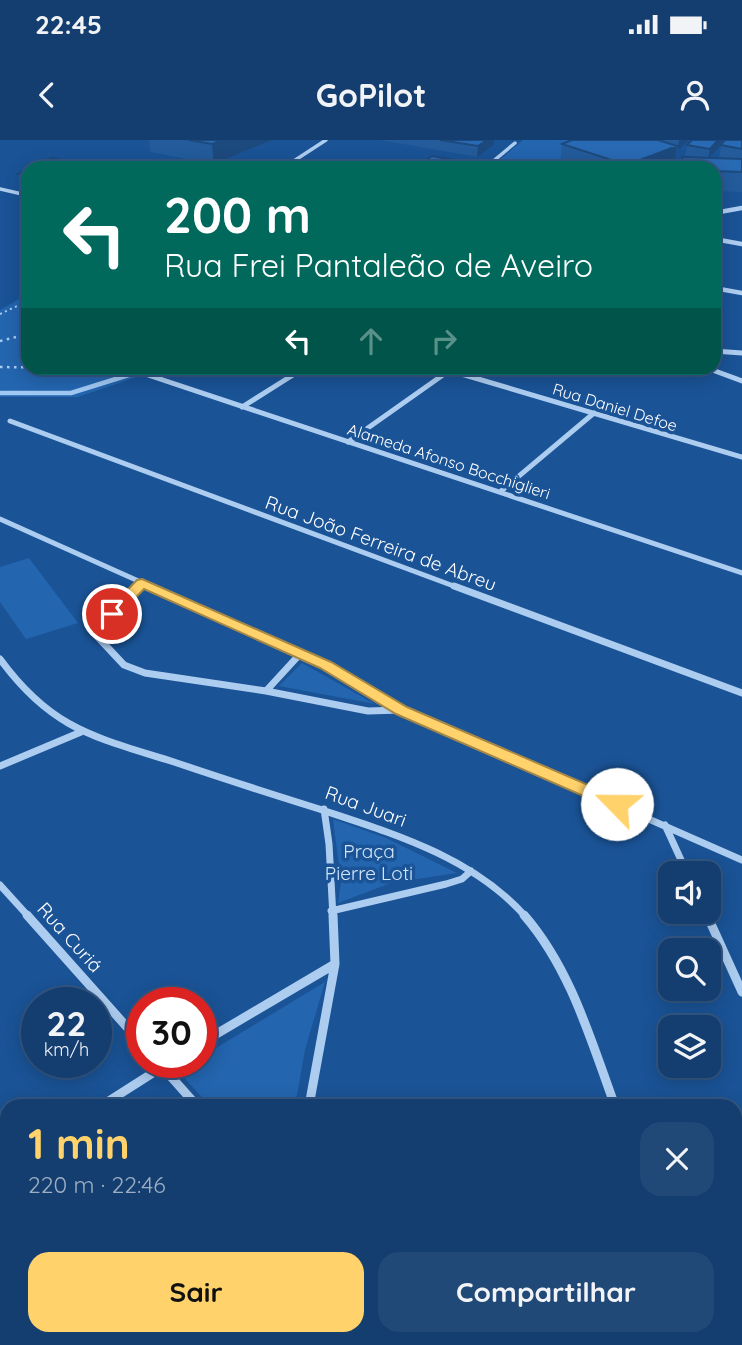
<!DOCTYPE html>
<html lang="pt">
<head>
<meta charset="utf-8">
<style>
  body { margin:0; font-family:Quicksand,sans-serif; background:#214978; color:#f1f3f6; height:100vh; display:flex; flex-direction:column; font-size:26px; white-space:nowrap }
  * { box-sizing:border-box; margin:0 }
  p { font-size:23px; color:#9daec3 }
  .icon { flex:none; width:38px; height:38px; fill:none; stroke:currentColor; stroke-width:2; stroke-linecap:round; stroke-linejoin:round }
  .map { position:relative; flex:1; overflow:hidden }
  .details { position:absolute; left:0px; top:959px; width:742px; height:247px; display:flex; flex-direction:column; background:#143e70; border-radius:21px 21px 0 0; box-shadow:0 4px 18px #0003,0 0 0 2px #335783 }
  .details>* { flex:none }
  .hud { position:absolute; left:21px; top:21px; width:700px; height:214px; border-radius:21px; box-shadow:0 4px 18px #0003,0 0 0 2px #335783; background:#00695c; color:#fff; overflow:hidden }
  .tools { position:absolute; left:658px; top:721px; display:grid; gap:14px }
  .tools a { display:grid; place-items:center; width:63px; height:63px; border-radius:14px; background:#143e70; box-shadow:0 4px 18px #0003,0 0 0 2px #335783; font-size:35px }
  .speed { position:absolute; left:21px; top:847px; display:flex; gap:14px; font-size:35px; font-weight:700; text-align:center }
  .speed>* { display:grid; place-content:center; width:91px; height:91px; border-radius:50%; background:#143e70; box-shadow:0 4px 18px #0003,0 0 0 2px #335783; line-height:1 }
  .speed small { font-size:18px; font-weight:400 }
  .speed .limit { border:10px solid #d22; background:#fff; color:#111 }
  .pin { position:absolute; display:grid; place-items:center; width:60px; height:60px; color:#fff; margin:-30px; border:4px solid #fff; border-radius:50%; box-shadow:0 2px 7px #0007 }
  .me { position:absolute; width:77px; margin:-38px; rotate:293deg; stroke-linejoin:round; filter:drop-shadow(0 0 5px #0008) }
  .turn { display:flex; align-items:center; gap:24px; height:147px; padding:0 28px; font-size:32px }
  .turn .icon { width:91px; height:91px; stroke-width:2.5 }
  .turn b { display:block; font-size:49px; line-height:60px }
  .lanes { display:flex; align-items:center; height:66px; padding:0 28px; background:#0003; justify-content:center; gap:35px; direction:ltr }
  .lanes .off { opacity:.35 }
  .round { display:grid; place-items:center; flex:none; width:74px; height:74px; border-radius:21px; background:#214978 }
  .head { display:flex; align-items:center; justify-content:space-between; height:119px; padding:0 28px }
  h1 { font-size:42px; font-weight:700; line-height:52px; color:#ffd26c }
  .action { display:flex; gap:14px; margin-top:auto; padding:14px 28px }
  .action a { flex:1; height:80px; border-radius:21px; background:#ffd26c; color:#111; font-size:28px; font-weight:700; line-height:80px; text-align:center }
  .action a+a { background:#214978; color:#f1f3f6 }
  .status { display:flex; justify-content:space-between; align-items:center; height:49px; padding:0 35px; background:#143e70; direction:ltr }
  .status svg { height:19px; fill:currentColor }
  header { display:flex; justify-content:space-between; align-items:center; height:91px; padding:0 28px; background:#143e70; font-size:32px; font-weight:700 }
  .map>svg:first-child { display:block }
  .green { fill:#2365af }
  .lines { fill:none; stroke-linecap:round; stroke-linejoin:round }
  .stream { stroke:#a0c8f2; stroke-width:4.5 }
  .path-far1 { stroke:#adcdf0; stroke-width:2; stroke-dasharray:2 3.5; stroke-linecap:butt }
  .path { stroke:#adcdf0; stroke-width:2.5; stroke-dasharray:2.5 4.5; stroke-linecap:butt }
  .lane { stroke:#adcdf0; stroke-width:3.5 }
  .street-far3 { stroke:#adcdf0; stroke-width:4.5 }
  .street-far2 { stroke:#adcdf0; stroke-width:5 }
  .street-far1 { stroke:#adcdf0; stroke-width:7 }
  .street { stroke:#adcdf0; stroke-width:9 }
  .wall { fill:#235b9b; fill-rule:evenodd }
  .shaded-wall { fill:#1d4a7e }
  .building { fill:#296ab4; stroke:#1d4a7e; stroke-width:2 }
  .route { fill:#ffd26c; stroke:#a68846; stroke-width:2 }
  .labels { text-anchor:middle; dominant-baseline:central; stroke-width:7; stroke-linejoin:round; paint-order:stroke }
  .far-street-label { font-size:16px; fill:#fff; stroke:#1a5396 }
  .street-label { font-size:19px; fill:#fff; stroke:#1a5396 }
  .park-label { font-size:19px; fill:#d4e7fb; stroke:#1a5396 }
</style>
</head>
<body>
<div class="status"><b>22:45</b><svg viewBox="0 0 49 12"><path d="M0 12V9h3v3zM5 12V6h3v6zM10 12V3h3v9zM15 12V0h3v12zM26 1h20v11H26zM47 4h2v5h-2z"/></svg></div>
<header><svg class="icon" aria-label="back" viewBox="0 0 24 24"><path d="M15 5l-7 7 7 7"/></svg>GoPilot<svg class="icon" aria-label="person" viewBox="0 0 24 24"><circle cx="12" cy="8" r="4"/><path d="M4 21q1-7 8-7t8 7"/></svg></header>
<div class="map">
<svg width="742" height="1205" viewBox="0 0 742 1205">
  <rect width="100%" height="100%" fill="#1a5396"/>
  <!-- green -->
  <path class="green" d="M523 0H607L560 24 532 21 521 28H490Z
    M28 154V228H163L78 257H0V170Z
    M29 418 78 483 26 499 0 462V427Z
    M302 523 375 564 279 546Z
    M333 679 386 698 457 733 391 743 338 763 341 742Z
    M325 842 305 910 295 966H210L177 930 191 922H201V917Z
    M735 1009H742V1177L735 1164Z"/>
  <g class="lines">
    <!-- stream -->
    <path class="stream" d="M0 253H71L151 228"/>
    <!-- path-far1 -->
    <path class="path-far1" d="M21 157 28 158
      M0 174 28 161
      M24 195 28 194"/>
    <!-- path -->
    <path class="path" d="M0 201 28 194
      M0 227 74 228"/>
    <!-- lane -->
    <path class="lane" d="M670 20 686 27 684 28
      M283 28 326 0
      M485 28 515 3
      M0 49 22 54"/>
    <!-- street-far3 -->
    <path class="street-far3" d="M714 73 742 68
      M714 99 742 104
      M714 148 742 153"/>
    <!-- street-far2 -->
    <path class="street-far2" d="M714 211 742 213
      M441 228 742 317
      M707 228 742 241
      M148 235 742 433
      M242 267 304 228
      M10 281 459 448
      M348 302 450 230
      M500 352 594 273
      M0 379 154 448
      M138 448 142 443"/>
    <!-- street-far1 -->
    <path class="street-far1" d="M139 446 95 494 124 525 145 533 266 551 368 571 401 570
      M150 446 326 525 401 570 742 720
      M454 446 742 553
      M0 519C52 590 95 597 174 622 221 638 268 653 316 668 391 693 472 716 526 777
      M266 551 300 514
      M0 626 81 592
      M324 669 329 704 333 777
      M665 685 687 733
      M0 745 29 777
      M331 771 446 744 462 739 471 731
      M705 772 707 777"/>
    <!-- street -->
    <path class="street" d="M27 775 142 904
      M524 775C571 829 591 901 615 966
      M707 775 742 852
      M201 903 335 824
      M158 922 197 966
      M101 966 170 922
      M309 966 335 824 333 775
      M0 1030 7 1026
      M404 1199 410 1205
      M731 1199 734 1205"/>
  </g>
  <!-- wall -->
  <path class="wall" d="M149 0H272L214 24 150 12Z
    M380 0H494V5L477 17Z
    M572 0H689L677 11H676L674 25 667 28H574L560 24 562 4Z
    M742 0V52L714 51V28H680L682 17 699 18 685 16 687 5ZM721 5 719 19 709 18Z
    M28 29V41L19 40 18 34Z"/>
  <!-- shaded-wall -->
  <path class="shaded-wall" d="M223 0H272L214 24 212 4Z
    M487 0H494V5L477 17 478 6Z
    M679 0H689L677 11Z
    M718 0H726L708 19 710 9Z
    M677 6 674 25 667 28H627V25Z"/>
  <!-- building -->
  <path class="building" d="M189 0H223L212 4Z
    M440 0H487L478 6Z
    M572 0H658L677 6 627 25 562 4Z
    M692 0H718L710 9 687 5Z
    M725 0H742V9L721 5Z
    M432 16 470 23 463 28H416Z
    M682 17 742 19V32L714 31V28H684Z
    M52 18 86 25 80 28H31Z
    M349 25 366 28H345Z
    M28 29V35L18 34Z"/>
  <!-- route -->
  <path class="route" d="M142 439 331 522 407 567 623 660 625 664 617 670 611 668 396 574 320 528 144 449 117 477H107V471L137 440Z"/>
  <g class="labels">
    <!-- far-street labels -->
    <g class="far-street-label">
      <text transform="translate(615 267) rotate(17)">Rua Daniel Defoe</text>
      <text transform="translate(449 321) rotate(18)">Alameda Afonso Bocchiglieri</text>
    </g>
    <!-- street labels -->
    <g class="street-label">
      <text transform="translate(381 403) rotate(20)">Rua João Ferreira de Abreu</text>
      <text transform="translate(366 666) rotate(20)">Rua Juari</text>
      <text transform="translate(70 797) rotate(48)">Rua Curiá</text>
    </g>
    <!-- park labels -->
    <g class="park-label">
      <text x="369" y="711">Praça<tspan x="369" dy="22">Pierre Loti</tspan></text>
    </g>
  </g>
</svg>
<div class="tools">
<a><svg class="icon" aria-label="sound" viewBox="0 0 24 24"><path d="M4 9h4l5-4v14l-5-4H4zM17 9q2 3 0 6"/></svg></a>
<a><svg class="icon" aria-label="search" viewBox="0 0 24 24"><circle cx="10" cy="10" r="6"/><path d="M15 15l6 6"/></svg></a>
<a><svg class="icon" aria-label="layers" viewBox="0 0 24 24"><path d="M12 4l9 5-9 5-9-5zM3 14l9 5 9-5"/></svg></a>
</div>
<div class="speed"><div>22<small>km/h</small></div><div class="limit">30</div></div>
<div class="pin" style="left:112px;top:474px;background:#d93025"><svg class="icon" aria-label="arrive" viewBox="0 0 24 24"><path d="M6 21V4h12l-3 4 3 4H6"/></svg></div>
<svg class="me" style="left:617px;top:664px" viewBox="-20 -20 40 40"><circle r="19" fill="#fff"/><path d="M0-13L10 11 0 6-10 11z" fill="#ffd26c"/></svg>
<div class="hud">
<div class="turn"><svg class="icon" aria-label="left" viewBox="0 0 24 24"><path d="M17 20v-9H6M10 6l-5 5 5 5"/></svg><div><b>200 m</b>Rua Frei Pantaleão de Aveiro</div></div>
<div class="lanes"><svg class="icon" aria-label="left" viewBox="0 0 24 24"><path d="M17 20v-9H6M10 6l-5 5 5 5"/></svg><svg class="icon off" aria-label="ahead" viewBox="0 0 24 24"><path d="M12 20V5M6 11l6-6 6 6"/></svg><svg class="icon off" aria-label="right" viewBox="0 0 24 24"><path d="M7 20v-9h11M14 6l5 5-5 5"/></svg></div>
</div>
<section class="details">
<div class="head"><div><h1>1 min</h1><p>220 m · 22:46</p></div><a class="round"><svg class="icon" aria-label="close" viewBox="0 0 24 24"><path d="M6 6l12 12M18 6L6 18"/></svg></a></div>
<div class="action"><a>Sair</a><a>Compartilhar</a></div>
</section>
</div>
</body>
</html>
